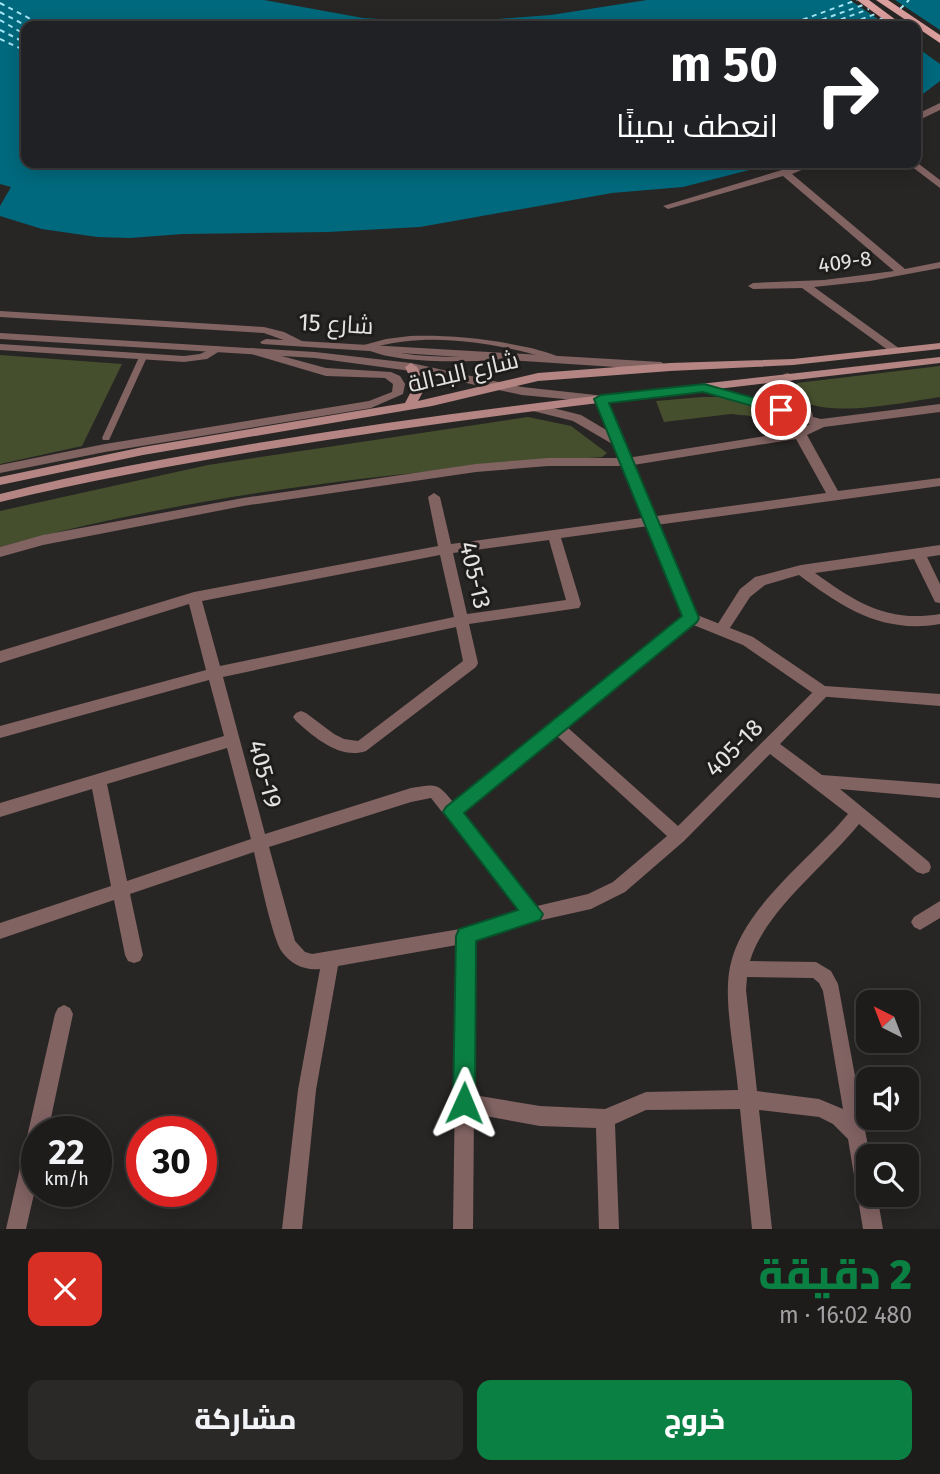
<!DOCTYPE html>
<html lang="ar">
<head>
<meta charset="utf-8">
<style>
  body { margin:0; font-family:"Fira Sans",Cairo,sans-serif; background:#2b2928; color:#f1f3f6; direction:rtl; height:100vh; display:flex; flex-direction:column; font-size:26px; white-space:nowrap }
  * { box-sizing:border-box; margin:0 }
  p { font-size:23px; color:#a1a1a3 }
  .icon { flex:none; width:38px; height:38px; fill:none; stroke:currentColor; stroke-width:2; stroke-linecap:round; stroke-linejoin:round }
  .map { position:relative; height:1229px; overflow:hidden; direction:ltr }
  .sheet { display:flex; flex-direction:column; background:#1e1c1b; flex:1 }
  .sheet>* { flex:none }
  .guide { position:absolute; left:21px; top:21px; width:900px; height:147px; border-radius:14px; box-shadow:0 4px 18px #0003,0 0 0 2px #3c3a3a; direction:rtl; background:#202124; color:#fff; overflow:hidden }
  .needle { width:46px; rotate:318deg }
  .controls { position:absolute; left:856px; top:990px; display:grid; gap:14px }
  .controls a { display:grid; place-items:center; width:63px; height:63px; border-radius:14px; background:#1e1c1b; box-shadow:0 4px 18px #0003,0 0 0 2px #3c3a3a; font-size:35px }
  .speed { position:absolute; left:21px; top:1116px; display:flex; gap:14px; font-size:35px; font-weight:700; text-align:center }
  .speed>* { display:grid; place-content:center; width:91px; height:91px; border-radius:50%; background:#1e1c1b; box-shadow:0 4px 18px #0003,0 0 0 2px #3c3a3a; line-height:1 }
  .speed small { font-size:18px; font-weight:400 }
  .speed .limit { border:10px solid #d22; background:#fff; color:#111 }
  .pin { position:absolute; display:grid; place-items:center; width:60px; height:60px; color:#fff; margin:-30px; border:4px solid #fff; border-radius:50%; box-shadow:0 2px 7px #0007 }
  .me { position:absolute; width:77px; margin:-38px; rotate:1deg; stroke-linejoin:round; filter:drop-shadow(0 0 5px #0008) }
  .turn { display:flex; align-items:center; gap:24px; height:147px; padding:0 28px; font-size:32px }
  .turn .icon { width:91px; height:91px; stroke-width:2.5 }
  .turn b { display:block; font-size:49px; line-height:60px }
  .round { display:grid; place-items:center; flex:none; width:74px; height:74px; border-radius:14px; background:#2b2928 }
  .summary { display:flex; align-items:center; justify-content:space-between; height:119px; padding:0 28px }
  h1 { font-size:42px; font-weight:800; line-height:52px; color:#0b8043 }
  .button { display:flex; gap:14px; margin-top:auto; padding:14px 28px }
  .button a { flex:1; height:80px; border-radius:14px; background:#0b8043; color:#fff; font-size:28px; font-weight:800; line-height:80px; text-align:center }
  .button a+a { background:#2b2928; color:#f1f3f6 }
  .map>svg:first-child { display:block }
  .green { fill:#464f2d }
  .water { fill:#00697d }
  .pier { fill:#282624 }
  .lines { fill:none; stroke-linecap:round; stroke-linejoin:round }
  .ferry { stroke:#a4e5f6; stroke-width:2; stroke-dasharray:5 4.5; stroke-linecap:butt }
  .service { fill:#816362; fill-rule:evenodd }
  .minor { fill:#816362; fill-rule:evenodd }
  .tertiary { fill:#816362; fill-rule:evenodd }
  .secondary { fill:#b48583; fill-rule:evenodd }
  .primary { fill:#db9f9d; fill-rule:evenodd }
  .route { fill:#0b8043; stroke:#07532c; stroke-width:2 }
  .labels { text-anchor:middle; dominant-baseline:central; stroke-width:6; stroke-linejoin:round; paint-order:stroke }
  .far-street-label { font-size:21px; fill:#e4e3e2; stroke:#1e1d1b }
  .street-label { font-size:24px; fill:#e4e3e2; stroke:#1e1d1b }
</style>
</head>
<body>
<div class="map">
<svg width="940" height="1229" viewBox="0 0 940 1229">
  <rect width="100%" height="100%" fill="#282624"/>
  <!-- green -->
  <path class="green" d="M0 355 122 364 82 446 0 464Z
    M940 366V397C910 401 812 423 796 393L797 383Z
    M702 397H723L777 414 761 417 731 414 664 422 656 401Z
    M528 417 571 426 607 453 602 457C400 471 196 493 0 547V511L208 465Z"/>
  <!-- water -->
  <path class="water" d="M0 0H264L363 18 445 23 551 15 647 0H940V81L915 100V26H26V163H777L683 187 612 193 420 227 328 232 183 234 130 238 97 237 42 229 0 216V206L11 187 0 184Z"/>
  <!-- pier -->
  <path class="pier" d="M850 0H895L940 30V64L915 46V26H888Z"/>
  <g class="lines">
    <!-- ferry -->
    <path class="ferry" d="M0 3 44 26
      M900 9 909 0
      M0 12 27 26
      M0 20 26 35
      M785 26 857 0
      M804 26 863 5
      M823 26 869 9
      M843 26 878 13
      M862 26 883 18
      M0 30 26 43
      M0 39 26 51"/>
    <!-- service -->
    <path class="service" d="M410 336C451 335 491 339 531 348 541 351 553 353 562 359L558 361C500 344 434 331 375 347 413 359 456 357 496 356L500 358 496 360C465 362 388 364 363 347L364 345 386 339Z
      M140 355H146L147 357 110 438 109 440H103L102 438Z"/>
    <!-- minor -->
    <path class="minor" d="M940 103V110L915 122V115Z
      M915 161 940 180V188L907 163Z
      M805 163H818L792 174 905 269 940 262V268L870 281 814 287 900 349V353H892L802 288 753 289 748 286 753 283 824 280 894 271 783 176 668 209 663 206Z
      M0 311 264 327 284 332 306 343 300 346 264 333 0 317Z
      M0 344 184 356 200 354 217 346 223 349 207 359 184 362 0 350Z
      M252 348 326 368 391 372 400 376 405 384 403 394 371 408 105 452 0 473V465L105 444 369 401 392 392 393 384 385 378 326 376 248 353 246 351Z
      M788 373 794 377 789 384 794 397 812 412 813 417 821 419 940 404V412L824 427 807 435 838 491 940 478V486L561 538 581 604 579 608 469 624 478 663 476 667 366 751C340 760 314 737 296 721L293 717 296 713 301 711 306 713 334 734 344 739 358 741 463 661 456 627 223 677 265 834 411 788C436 784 437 782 453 802L686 614 691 613 698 618 696 622 567 727 678 826 817 688H827L829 692 827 696 780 744 822 775 940 784V798L840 789 929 862 931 867 929 872 923 874 917 872 859 824C827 864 764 912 750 961L816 962 831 971 838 984 870 1157H868V1195H877L883 1229H863L848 1139 833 1124 819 1117 759 1110 772 1229H752L740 1109 646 1110 615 1124 619 1229H599L596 1128 540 1126 474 1114 473 1229H453L457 945 338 966 316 1090 302 1229H282L298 1090 320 969C305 971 291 964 282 952 272 938 259 873 254 852L130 894 143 955 140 961 134 963 128 961 125 955 114 900 0 939V923L111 886 92 789 0 817V803L224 736 209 680 0 738V726L206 670 189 604 0 663V651L194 592 438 546 428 497 434 493 440 497 451 544 826 493 796 439 627 466H548L476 472 243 506 43 545 0 557V547L43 535 243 498 476 464 548 458H627L797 431 810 424 700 391 698 388 704 384 797 412 785 402 777 384 784 374ZM549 540 566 600 467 614 453 553ZM440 555 454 617 220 666 202 601ZM557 736 667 836 613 882 588 894 537 906 462 813ZM227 748 251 839 127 881 107 784ZM770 754 848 814C811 859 742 907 730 967 723 1000 735 1054 738 1090L646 1092 605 1109 540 1106 474 1095 475 941 533 922 591 909 625 892 684 841ZM431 798 520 911 466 928 312 954 305 952 295 941 269 847 411 802ZM747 977 813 978 819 983 823 991 843 1109 819 1099 757 1091 746 990Z
      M940 545V555L927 557 940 584V603L935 602 914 559 815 573C855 602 888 623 940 614V624C883 634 843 608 799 575L765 585 750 597 726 634H716L714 630 740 589 755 577 801 565Z
      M940 901V918L920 930 914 927 911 922 914 917Z
      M64 1005 70 1008 73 1014 48 1132H37V1181L26 1229H6L55 1014 58 1008Z"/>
    <!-- tertiary -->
    <path class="tertiary" d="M0 333 315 352 411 363 522 387 605 396 697 615 753 637 825 686 940 694V706L817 696 743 645 686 622 614 445 573 421 533 411 531 408 537 404 581 415 608 431 596 402 522 395 411 371 315 358 0 339Z
      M266 339 661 362 667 366 661 370 262 344 260 342Z"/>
    <!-- secondary -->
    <path class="secondary" d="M940 343V349L793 365 670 371 538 381 432 406 143 455 0 485V477L143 447 405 403 414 386 405 367 411 363 417 367 426 386 418 401 538 373 670 363 793 359Z
      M940 357V363C715 390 488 413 264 450 176 465 87 481 0 502V494C87 472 176 457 264 442 488 405 715 383 940 357Z"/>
    <!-- primary -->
    <path class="primary" d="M857 0H869L896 20 887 22Z
      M876 0H888L940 35V43Z"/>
  </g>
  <!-- route -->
  <path class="route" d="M704 384 786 407 788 410 781 414 703 392 609 403 699 618 697 622 464 813 543 914 540 920 476 941 475 1103 472 1111 464 1114 457 1111 453 1103 456 936 459 929 518 910 443 812 446 807 682 616 594 399 601 395Z"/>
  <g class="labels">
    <!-- far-street labels -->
    <g class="far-street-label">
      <text transform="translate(845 262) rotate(-8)">409-8</text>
    </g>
    <!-- street labels -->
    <g class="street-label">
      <text transform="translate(336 324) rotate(3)">شارع 15</text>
      <text transform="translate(463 372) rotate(-13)">شارع البدالة</text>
      <text transform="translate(475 575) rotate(77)">405-13</text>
      <text transform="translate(734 748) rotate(-45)">405-18</text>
      <text transform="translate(265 774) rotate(75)">405-19</text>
    </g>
  </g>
</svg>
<div class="controls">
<a><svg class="needle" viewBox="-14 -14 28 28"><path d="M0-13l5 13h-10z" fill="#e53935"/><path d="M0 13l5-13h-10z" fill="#a1a1a3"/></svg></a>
<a><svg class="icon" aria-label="sound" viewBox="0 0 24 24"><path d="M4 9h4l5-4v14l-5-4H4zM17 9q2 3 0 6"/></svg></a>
<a><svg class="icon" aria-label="search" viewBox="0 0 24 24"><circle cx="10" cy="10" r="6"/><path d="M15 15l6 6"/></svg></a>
</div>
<div class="speed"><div>22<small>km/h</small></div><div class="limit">30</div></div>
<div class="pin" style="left:781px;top:410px;background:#d93025"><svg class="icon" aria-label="arrive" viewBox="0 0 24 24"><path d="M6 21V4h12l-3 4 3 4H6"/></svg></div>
<svg class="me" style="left:464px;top:1103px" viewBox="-20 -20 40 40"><path d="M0-17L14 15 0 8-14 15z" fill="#0b8043" stroke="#fff" stroke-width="4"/></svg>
<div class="guide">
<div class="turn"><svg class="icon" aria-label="right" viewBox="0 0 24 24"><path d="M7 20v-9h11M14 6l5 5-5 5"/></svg><div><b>50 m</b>انعطف يمينًا</div></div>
</div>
</div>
<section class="sheet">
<div class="summary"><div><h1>2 دقيقة</h1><p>480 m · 16:02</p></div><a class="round" style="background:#d93025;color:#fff"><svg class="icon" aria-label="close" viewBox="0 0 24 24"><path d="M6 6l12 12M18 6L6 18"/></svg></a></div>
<div class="button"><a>خروج</a><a>مشاركة</a></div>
</section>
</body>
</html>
